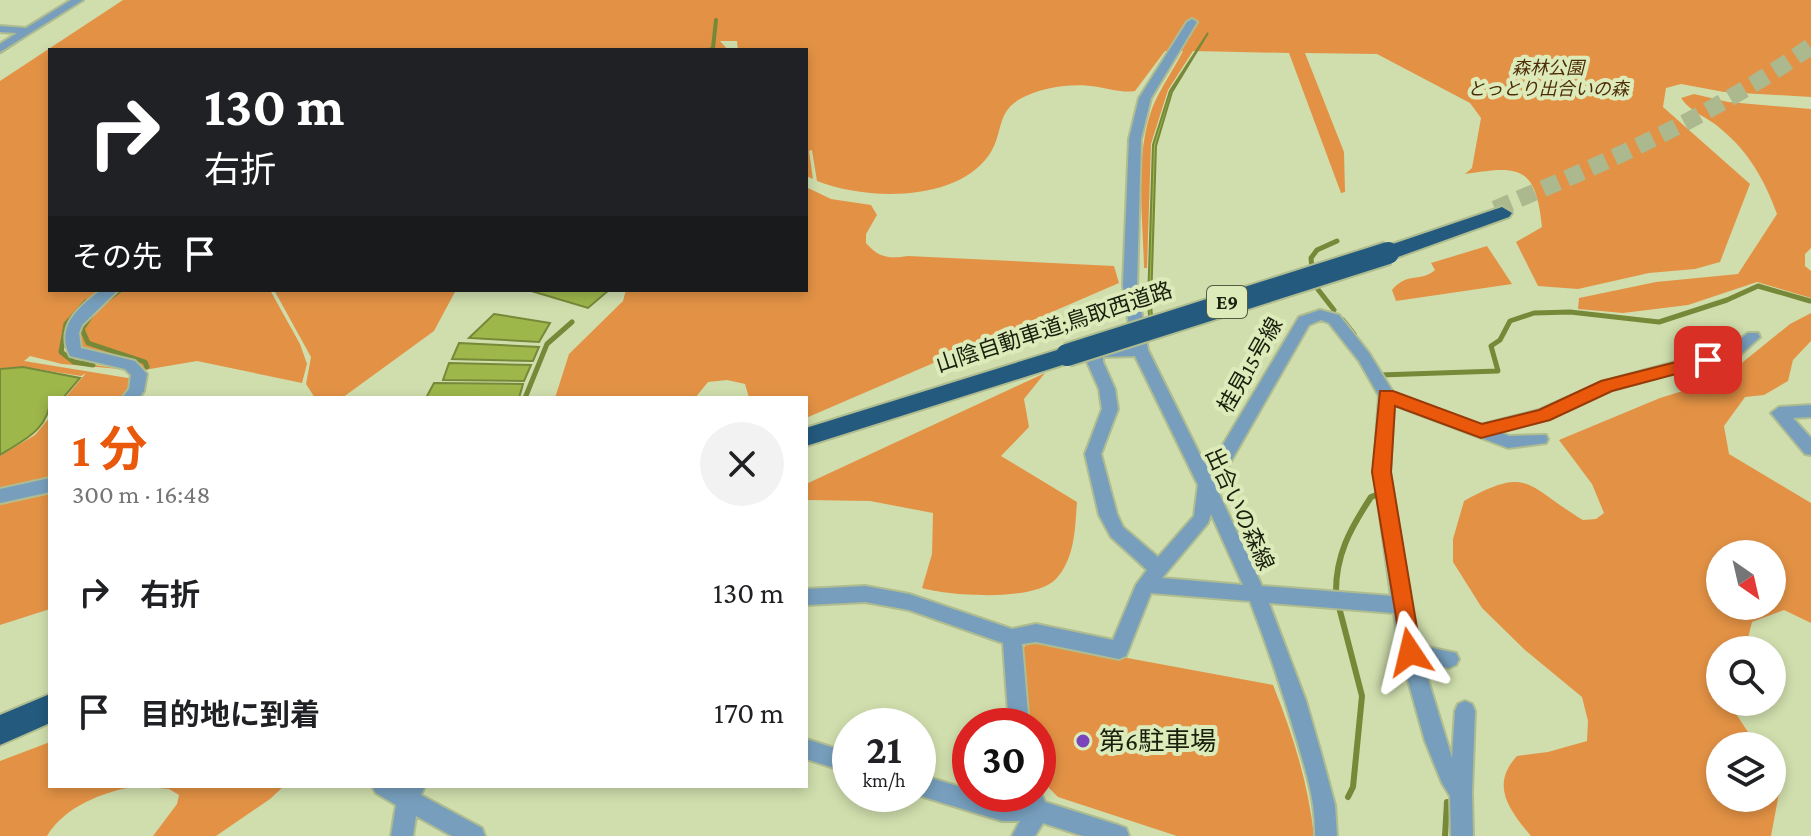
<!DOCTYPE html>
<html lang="ja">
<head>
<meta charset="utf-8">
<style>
  body { margin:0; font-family:"Crimson Pro","Noto Sans JP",serif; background:#f2f2f2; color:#202124; height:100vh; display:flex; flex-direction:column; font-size:30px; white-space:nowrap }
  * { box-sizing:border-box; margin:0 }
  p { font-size:26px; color:#757577 }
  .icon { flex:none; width:44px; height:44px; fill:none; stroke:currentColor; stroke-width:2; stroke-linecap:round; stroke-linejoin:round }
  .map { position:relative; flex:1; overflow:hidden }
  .panel { position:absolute; left:48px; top:396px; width:760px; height:392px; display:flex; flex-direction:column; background:#fff; border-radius:0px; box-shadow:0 4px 12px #0003 }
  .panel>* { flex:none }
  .banner { position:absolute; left:48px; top:48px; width:760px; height:244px; border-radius:0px; box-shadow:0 4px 12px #0003; background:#202124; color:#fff; overflow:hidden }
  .needle { width:52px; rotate:146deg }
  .buttons { position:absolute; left:1706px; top:540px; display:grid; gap:16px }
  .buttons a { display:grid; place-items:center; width:80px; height:80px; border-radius:50%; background:#fff; box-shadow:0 4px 12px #0003; font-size:40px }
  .speed { position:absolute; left:832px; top:708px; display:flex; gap:16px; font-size:40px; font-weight:700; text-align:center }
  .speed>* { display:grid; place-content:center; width:104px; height:104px; border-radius:50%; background:#fff; box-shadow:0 4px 12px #0003; line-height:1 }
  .speed small { font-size:20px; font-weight:400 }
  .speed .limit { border:12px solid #d22; background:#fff; color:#111 }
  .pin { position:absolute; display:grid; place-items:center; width:68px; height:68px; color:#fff; margin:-34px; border-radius:16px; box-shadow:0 4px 12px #0006 }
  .me { position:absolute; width:88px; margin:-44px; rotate:350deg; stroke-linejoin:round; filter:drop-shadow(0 0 6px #0008) }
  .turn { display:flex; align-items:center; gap:28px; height:168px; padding:0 24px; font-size:36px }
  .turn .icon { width:104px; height:104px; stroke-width:2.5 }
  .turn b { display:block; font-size:56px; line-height:68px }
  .then { display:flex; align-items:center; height:76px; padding:0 24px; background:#0003; gap:16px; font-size:30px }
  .round { display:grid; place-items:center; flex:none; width:84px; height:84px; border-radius:42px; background:#f2f2f2 }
  .head { display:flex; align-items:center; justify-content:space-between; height:136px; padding:0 24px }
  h1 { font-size:48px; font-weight:700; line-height:60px; color:#ea580c }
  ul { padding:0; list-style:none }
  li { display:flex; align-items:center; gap:24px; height:120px; padding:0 24px }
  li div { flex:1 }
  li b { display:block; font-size:30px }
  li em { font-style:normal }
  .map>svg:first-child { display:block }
  .green { fill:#e39245; fill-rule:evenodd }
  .water { fill:#9db74b; stroke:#768938; stroke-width:2 }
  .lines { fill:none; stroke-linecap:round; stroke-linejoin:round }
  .stream-far2 { stroke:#768938; stroke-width:4 }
  .stream-far1 { stroke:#768938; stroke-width:5 }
  .stream { stroke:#768938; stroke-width:6 }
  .highway-tunnel { stroke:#acb88d; stroke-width:17; stroke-dasharray:17 9; stroke-linecap:butt }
  .minor-casing { stroke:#afbc90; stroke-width:4 }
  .highway-casing { stroke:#afbc90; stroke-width:4 }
  .minor { fill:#779fbd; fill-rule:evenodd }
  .highway { fill:#235a7e; fill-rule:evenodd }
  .highway-bridge-casing { stroke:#afbc90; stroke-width:26; stroke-linecap:butt }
  .highway-bridge { stroke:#235a7e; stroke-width:22 }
  .route { fill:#ea580c; stroke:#983908; stroke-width:2 }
  .poi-dot { fill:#7a44bb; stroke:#ddebba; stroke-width:3 }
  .labels { text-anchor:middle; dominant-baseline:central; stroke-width:8; stroke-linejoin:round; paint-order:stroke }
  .far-park-label { font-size:18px; font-style:italic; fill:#4d2c0a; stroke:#ddebba }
  .shield { fill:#ddebba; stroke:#545c41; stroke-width:2 }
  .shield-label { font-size:20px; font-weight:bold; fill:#1a1f0d }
  .street-label { font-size:22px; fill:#1a1f0d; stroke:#ddebba }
  .near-poi-label { font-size:26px; fill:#1a1f0d; stroke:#ddebba; text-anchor:start }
</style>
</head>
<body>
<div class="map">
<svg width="1811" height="836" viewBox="0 0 1811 836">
  <rect width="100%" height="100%" fill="#d0dead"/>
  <!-- green -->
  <path class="green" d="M123 0H1811V97L1724 92 1681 84 1666 88 1663 107 1750 184 1720 262 1695 269 1649 273 1578 289 1538 286 1516 242 1542 227C1536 166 1520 165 1465 174L1472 168 1481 118 1470 103 1377 54 1305 53 1344 152 1345 192 1341 193 1289 53 1193 51 1168 90 1151 144 1147 268H1144C1143 216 1134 155 1153 106 1161 87 1174 69 1183 51H1165L1135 91C1122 93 1111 89 1098 87 1075 83 1048 86 1026 96 994 110 1005 132 989 155 956 203 864 200 817 181L812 150 809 151 813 179 806 176V50H738L737 41H720L728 50H50V290H106C91 301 40 336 71 357 84 365 105 366 120 369L62 364 30 356 24 361 134 379 125 398H65L86 373 81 376 24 367 0 368V81Z
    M1694 94 1728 102 1811 109V248L1805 254V266L1811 271V298L1757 282 1688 305 1623 313 1578 309 1579 298 1656 282 1738 274 1777 214C1765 181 1749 152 1721 129 1708 117 1691 113 1681 98Z
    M806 187 831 199 871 205 877 215 866 234V243C879 258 889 259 908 256L1114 266 1119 283 806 418V398H749L745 384 727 380 708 382 695 398H555L569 354 623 301 626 290H806Z
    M1487 246 1512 284 1396 301 1392 290C1408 271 1420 283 1435 270L1431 263Z
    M116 290H270L300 344 307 364 302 383 197 361 144 370C126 353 94 361 77 342V329Z
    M274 290H456L434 331 342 398H315L306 384 311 357Z
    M1811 313V341L1793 360 1788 381 1764 395 1745 397 1724 426 1729 454 1811 503V623L1784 610 1752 622 1745 650H1720V702H1732L1731 706 1757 746H1720V798H1772V768L1781 782 1771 836H1531C1509 810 1490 785 1517 756L1548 752 1587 741 1588 721 1582 697 1525 650 1482 608 1453 562V539L1464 501C1531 464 1527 487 1583 520L1596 519 1604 513 1592 484 1559 440 1660 398 1722 379 1790 324ZM1720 554H1772V606H1720Z
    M1045 373 1024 399 1029 427 1001 456 1077 502C1075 529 1075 558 1056 579 1034 602 950 596 922 588L932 554 933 513 870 501 806 500V484Z
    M50 417V479L0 491V456L35 435Z
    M50 494V609L0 625V505Z
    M1030 640 1273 685C1293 735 1308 782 1314 836H1177L1058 797 1038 777V726H1026L1020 652Z
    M50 742V786H136C103 792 65 806 47 836H0V761Z
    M139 786H284L270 799 216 836H153L177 804 179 795 169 789Z"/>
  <!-- water -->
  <path class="water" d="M1208 33 1172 92 1156 146 1151 304 1153 328H1150L1148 303 1153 145 1170 91Z
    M528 290H609L588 308Z
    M494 314 550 323 539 342 469 338Z
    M459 343 539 347 533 361 452 359Z
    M449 363 531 365 524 381 443 380Z
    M23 367 80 378 63 398H50C50 429 24 440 0 455V369Z
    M434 383 523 384 519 398H426Z"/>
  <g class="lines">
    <!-- stream-far2 -->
    <path class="stream-far2" d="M710 50 713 48 716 20
      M0 52 17 41"/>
    <!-- stream-far1 -->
    <path class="stream-far1" d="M1312 269 1311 258 1317 250 1337 241
      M1313 283 1334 310
      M108 299 120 290
      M86 302 66 324 61 352 74 362 93 365
      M92 314 82 329 88 343 145 362 147 367
      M1343 320 1354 334
      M1380 375 1498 371 1491 346 1500 340 1510 321 1534 313 1570 312 1659 322 1727 300 1758 286 1810 301
      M525 398 547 344 572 322"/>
    <!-- stream -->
    <path class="stream" d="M1336 595C1335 556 1350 529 1371 497L1379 494
      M1339 607 1362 696 1353 787 1348 797
      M1445 836 1447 802"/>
    <!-- highway-tunnel -->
    <path class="highway-tunnel" d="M1495 209C1605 163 1713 116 1811 46"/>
    <defs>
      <path id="minor" d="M71 0H83L0 52V44L17 33 0 32V26L26 28Z
        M1192 19 1197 22 1151 98 1141 139 1137 286 1148 350 1204 463 1215 458 1299 317 1320 310 1339 315 1369 353 1393 392 1480 425 1539 410 1602 382 1730 347 1748 333H1758L1760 337 1740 355 1612 390 1549 419 1500 432 1509 436 1546 435 1548 439 1546 443 1508 448 1394 405 1390 472 1418 645 1456 653 1459 659 1456 665 1449 668 1423 663 1452 758 1455 711 1458 704 1465 701 1472 704 1475 711 1472 793 1473 836H1451L1450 796 1442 783 1425 741 1400 652 1394 613 1269 603 1306 701 1321 753 1335 805 1337 836H1315C1316 804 1307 774 1298 744 1284 695 1268 648 1250 601L1151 593 1126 656 1119 659 1036 642 1022 644 1029 726H1009L1003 643 909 610 865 602 806 605V589L865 586 909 594 1012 629 1036 624 1113 640 1136 585 1147 570 1111 537 1099 515 1085 454 1102 409 1099 389 1087 362 1088 352 1096 347 1132 345 1123 286 1129 139 1139 98 1187 22ZM1321 320 1329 323 1359 361 1379 396 1374 472 1391 596 1262 586 1215 485 1216 473 1227 468 1309 325ZM1135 356 1198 485 1194 516 1158 557 1123 527 1117 514 1101 454 1118 409 1115 389 1103 362V357ZM1211 514 1243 585 1162 578 1208 523Z
        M101 290H118L82 325 79 333 81 348 135 361 147 374 144 391 139 398H122L129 389 131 375 125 369 70 356C55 326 79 307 101 290Z
        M1811 405V417L1793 418 1811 438V455L1805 454 1771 413 1779 407Z
        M50 478V492L0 503V489Z
        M806 739 850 753V773L806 759Z
        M918 774 970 790V794C988 794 1005 799 1023 800L1020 794H1038V786L1045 802 1118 825 1126 828 1129 836H1083L1043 823 1035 836H1012L1020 821H1002L914 794H918Z
        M372 786H425L421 795 482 828 485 836H452L416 816 413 836H391L396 805 376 793Z"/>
      <path id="highway" d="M1502 207 1512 213 1509 217 1395 258H1381L1378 253 1381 248Z
        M1067 347 1075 349 1078 355 1075 361 806 446V428Z
        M50 694V723L0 745V715Z"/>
    </defs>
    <!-- minor casing -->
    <use href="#minor" class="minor-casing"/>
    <!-- highway casing -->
    <use href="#highway" class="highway-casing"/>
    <!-- minor -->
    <use href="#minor" class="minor"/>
    <!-- highway -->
    <use href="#highway" class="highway"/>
    <defs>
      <path id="highway-bridge" d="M1067 355 1388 253"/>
    </defs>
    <!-- highway-bridge casing -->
    <use href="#highway-bridge" class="highway-bridge-casing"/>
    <!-- highway-bridge -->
    <use href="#highway-bridge" class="highway-bridge"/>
  </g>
  <!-- route -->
  <path class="route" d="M1708 354 1714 355 1716 360 1714 364 1612 391 1550 420 1481 438 1395 406 1391 472 1421 652 1418 659 1410 662 1403 659 1372 472 1380 391H1393L1482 424 1539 410 1601 381Z"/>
  <!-- markers -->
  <circle class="poi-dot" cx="1083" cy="741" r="8"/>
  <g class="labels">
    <!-- far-park labels -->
    <g class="far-park-label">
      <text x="1548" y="68">森林公園<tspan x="1548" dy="21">とっとり出合いの森</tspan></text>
    </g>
    <!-- shield labels -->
    <rect class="shield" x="1207" y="286" width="40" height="32" rx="6"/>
    <g class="shield-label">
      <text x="1227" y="302">E9</text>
    </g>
    <!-- street labels -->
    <g class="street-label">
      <text transform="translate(1054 327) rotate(-18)">山陰自動車道;鳥取西道路</text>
      <text transform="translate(1250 365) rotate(-60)">桂見15号線</text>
      <text transform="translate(1240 509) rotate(65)">出合いの森線</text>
    </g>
    <!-- near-poi labels -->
    <g class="near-poi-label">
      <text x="1099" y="741">第6駐車場</text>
    </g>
  </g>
</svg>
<div class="buttons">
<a><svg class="needle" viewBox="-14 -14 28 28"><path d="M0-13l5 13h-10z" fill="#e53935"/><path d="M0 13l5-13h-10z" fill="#757577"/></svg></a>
<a><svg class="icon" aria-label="search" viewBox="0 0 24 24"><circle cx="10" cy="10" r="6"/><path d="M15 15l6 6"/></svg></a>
<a><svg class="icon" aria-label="layers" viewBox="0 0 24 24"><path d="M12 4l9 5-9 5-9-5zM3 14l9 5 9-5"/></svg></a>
</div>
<div class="speed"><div>21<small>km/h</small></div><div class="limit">30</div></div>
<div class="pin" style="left:1708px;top:360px;background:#d93025"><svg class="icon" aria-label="arrive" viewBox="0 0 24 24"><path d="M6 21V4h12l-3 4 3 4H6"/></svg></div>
<svg class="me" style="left:1410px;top:652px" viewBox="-20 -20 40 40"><path d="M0-17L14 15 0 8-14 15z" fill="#ea580c" stroke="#fff" stroke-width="4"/></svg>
<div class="banner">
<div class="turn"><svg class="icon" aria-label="right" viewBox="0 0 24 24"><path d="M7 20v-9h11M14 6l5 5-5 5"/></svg><div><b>130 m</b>右折</div></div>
<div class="then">その先<svg class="icon" aria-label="arrive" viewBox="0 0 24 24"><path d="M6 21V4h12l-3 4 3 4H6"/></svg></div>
</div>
<section class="panel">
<div class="head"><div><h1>1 分</h1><p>300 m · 16:48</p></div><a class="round"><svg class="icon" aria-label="close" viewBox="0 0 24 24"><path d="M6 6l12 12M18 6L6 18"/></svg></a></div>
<ul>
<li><svg class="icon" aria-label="right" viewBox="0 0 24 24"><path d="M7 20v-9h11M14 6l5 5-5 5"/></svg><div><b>右折</b></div><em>130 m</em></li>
<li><svg class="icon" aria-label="arrive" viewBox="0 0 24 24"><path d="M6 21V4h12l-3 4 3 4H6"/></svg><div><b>目的地に到着</b></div><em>170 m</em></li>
</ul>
</section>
</div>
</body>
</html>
